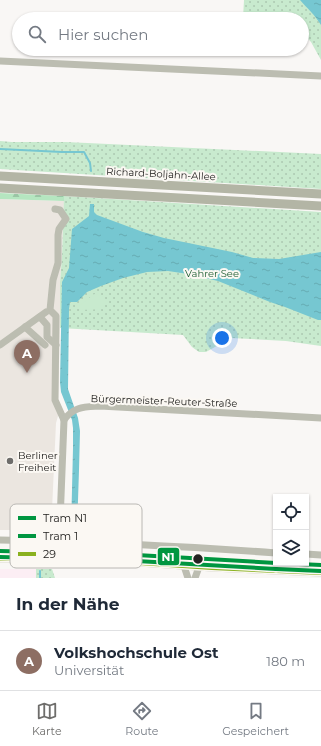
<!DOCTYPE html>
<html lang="de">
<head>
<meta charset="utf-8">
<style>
  :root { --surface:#fff; --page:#f2f2f3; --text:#1f2937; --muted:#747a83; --line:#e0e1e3; --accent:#6e6d6b }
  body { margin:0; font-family:Montserrat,sans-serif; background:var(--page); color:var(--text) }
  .controls { position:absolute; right:12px; bottom:12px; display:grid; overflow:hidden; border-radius:0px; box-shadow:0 1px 3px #0004 }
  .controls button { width:36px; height:36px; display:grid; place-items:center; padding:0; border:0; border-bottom:1px solid var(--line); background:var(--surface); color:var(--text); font:20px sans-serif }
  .you { position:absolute; left:222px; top:338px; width:14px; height:14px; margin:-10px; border:3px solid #fff; border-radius:50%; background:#1a73e8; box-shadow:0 0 0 6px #1a73e833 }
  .badge { display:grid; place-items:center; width:26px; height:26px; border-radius:50%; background:var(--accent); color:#fff; font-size:13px; font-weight:700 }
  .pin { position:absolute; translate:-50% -33px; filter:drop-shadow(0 1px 2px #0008) }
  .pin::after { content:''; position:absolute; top:21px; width:14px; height:12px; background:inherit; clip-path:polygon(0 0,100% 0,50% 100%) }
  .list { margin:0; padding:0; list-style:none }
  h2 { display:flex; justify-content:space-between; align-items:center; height:52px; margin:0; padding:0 16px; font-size:17px }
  h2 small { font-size:13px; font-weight:400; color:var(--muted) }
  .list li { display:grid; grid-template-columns:26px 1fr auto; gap:12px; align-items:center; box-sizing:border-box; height:60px; padding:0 16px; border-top:1px solid var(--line) }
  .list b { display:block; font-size:15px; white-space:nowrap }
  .list p { margin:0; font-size:13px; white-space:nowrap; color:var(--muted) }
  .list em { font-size:13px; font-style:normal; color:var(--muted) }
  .icon { flex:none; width:22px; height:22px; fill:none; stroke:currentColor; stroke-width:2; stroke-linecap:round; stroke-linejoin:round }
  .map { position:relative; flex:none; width:321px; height:578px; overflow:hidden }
  .search { position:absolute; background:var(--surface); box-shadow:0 1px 3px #0004; left:12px; right:12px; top:12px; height:44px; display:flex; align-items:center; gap:10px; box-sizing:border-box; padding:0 14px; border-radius:22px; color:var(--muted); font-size:15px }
  .sheet { height:112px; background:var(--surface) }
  nav { display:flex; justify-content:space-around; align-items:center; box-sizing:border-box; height:56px; border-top:1px solid var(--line); background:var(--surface); font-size:11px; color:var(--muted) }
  nav a { display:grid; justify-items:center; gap:2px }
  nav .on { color:var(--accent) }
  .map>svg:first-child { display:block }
</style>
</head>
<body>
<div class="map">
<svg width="321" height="578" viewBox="0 0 321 578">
  <defs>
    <pattern id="grass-dots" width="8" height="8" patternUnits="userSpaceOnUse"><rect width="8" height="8" fill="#c8eace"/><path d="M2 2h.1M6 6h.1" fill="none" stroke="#acc8b1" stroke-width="1.8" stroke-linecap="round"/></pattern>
    <pattern id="forest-firs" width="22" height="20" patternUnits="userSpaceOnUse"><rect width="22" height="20" fill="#b5e6c0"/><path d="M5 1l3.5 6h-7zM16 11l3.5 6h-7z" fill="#9bc5a5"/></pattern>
    <pattern id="water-ripples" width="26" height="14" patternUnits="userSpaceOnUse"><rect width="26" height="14" fill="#76c7d1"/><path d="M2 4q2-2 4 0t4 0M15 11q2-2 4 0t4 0" fill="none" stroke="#66abb3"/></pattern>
  </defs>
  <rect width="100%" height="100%" fill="#f9f7f5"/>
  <path fill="#ebe6e0" d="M 0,199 L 64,201 L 62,257 L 60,282 L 60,328 L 58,401 L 62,410 L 58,416 L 56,423 L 52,510 L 48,530 L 0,530 Z"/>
  <rect fill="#fceef4" x="0" y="569" width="36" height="9"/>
  <g fill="url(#grass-dots)">
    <path d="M 244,0 L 321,0 L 321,60 L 311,42 L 302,32 L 302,19 L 243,18 Z"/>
    <path d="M 0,141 L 12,142 L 66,142 L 321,154 L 321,189 L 0,169 Z"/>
    <path d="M 64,196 L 321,212 L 321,346 L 286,341 L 231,338 L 206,352 L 199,352 L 192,347 L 183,335 L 60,328 L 60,282 L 62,257 Z"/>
    <path d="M 36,569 L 52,569 L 55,578 L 36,578 Z"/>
  </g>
  <path fill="url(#forest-firs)" d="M 0,193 L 64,196 L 64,201 L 0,199 Z"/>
  <path fill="#c8eace" d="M 94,294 L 105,297 L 105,309 L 79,310 L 79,306 Z"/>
  <g fill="url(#water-ripples)">
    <path d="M 300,0 L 321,0 L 321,25 C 315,15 307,8 300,0 Z"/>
    <path d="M 90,204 L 94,204 L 94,212 L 97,215 L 143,232 L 164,238 L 232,252 L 253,258 L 279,259 L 321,252 L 321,320 L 318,320 L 285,307 L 270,302 L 218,281 L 188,274 L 168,271 L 147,272 L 123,278 L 101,286 L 87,292 L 77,302 L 70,302 L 69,309 L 68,389 L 78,418 L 80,431 L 79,470 L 77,531 L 71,531 L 73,448 L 73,428 L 72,420 L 61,392 L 60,382 L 62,282 L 69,268 L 72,229 L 89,216 Z"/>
  </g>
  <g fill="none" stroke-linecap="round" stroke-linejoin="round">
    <g stroke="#76c7d1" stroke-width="2">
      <path d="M 0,149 L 62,152 L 84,152 L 90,163 L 91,171"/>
      <path d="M 40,578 L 40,571"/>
    </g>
    <g stroke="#bcbdb1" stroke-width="7">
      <path d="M 0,61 L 321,76"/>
      <path d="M 55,209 L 60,210 L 66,219 L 59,229 L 58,235 L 58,263 L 53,280 L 50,310 L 56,316 L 55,400 L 64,420"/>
      <path d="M 40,317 L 47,325 L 47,337 L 56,345"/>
      <path d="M 25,327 L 45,345"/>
      <path d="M 0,345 L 46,312"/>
      <path d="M 0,540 C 92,542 184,546 276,553"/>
      <path d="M 53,541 L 55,531 L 60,522"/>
      <path d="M 65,541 L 64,532 L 60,522 L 64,420 C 74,406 85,407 100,406 L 321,418"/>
      <path d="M 306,554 L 321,555"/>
      <path d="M 0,559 L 81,559 L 212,568 L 321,573"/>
      <path d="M 184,566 L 188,578"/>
      <path d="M 195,578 L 199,567"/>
    </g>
    <g stroke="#b3b5a5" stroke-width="9">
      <path d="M 0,176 L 321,194"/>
      <path d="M 0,188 L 321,206"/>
    </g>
    <g stroke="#fbf8f3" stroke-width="7">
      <path id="bus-1" d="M 0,559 L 81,559 L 212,568 L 321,573"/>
    </g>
    <use href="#bus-1" stroke="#8ab11f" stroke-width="4"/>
    <g stroke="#fbf8f3" stroke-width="7">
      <g id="tram-1">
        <path d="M 0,551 L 119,554 L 276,563"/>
        <path d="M 276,563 L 321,565"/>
      </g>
    </g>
    <g stroke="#fbf8f3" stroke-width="7">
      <g id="tram-2">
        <path d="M 0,557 L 119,560 L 276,569"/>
        <path d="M 276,569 L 321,571"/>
      </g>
    </g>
    <use href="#tram-1" stroke="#009640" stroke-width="4"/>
    <use href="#tram-2" stroke="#009640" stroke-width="4"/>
  </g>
  <circle fill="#6e6d6b" stroke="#fbf8f3" stroke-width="1.5" cx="10" cy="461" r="4"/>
  <circle fill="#232220" stroke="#fbf8f3" stroke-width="1.5" cx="198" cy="559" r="5.5"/>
  <g text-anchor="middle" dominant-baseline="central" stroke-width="4" stroke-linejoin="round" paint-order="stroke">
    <g font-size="10" fill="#232220" stroke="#fbf8f3">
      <text transform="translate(161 174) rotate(3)">Richard-Boljahn-Allee</text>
      <text transform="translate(164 401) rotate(2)">Bürgermeister-Reuter-Straße</text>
    </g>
    <g font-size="10" fill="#1e5e33" stroke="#fbf8f3">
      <text x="212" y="273">Vahrer See</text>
    </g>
    <g font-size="10" fill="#232220" stroke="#fbf8f3" text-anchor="start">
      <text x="18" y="455">Berliner<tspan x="18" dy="12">Freiheit</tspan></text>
    </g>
  </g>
  <rect x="10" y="504" width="132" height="64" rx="6" fill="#fbf8f3" stroke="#bab8b4" stroke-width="1"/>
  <rect x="18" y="516" width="18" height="4" fill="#009640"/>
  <rect x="18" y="534" width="18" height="4" fill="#009640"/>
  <rect x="18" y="552" width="18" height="4" fill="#8ab11f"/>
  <g font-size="11" fill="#232220">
    <text x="43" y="522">Tram N1</text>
    <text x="43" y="540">Tram 1</text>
    <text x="43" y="558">29</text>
  </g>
  <rect stroke="#fbf8f3" stroke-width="1.5" x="157" y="547" width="23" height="19" rx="4" fill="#009640"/>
  <g font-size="11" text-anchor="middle" font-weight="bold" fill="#fff">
    <text x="168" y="561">N1</text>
  </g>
</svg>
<div class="controls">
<button><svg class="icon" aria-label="locate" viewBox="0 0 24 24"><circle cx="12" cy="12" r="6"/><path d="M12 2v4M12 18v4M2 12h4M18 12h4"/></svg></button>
<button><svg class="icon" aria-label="layers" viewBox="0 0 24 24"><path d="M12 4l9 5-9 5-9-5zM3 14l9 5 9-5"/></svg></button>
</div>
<div class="you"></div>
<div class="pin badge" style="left:27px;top:373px;background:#8d6e63">A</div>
<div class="search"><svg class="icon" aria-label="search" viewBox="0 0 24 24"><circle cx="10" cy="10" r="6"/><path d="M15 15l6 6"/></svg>Hier suchen</div>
</div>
<section class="sheet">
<h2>In der Nähe<small></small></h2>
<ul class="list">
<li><span class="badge" style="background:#8d6e63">A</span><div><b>Volkshochschule Ost</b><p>Universität</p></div><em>180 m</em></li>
</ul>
</section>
<nav>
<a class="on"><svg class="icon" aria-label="map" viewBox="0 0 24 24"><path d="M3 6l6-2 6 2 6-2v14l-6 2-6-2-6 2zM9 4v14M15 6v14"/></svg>Karte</a>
<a><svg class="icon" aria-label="directions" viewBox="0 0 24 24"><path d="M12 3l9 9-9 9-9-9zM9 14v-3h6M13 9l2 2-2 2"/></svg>Route</a>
<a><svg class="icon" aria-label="saved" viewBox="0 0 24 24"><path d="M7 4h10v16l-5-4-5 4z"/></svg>Gespeichert</a>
</nav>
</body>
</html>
